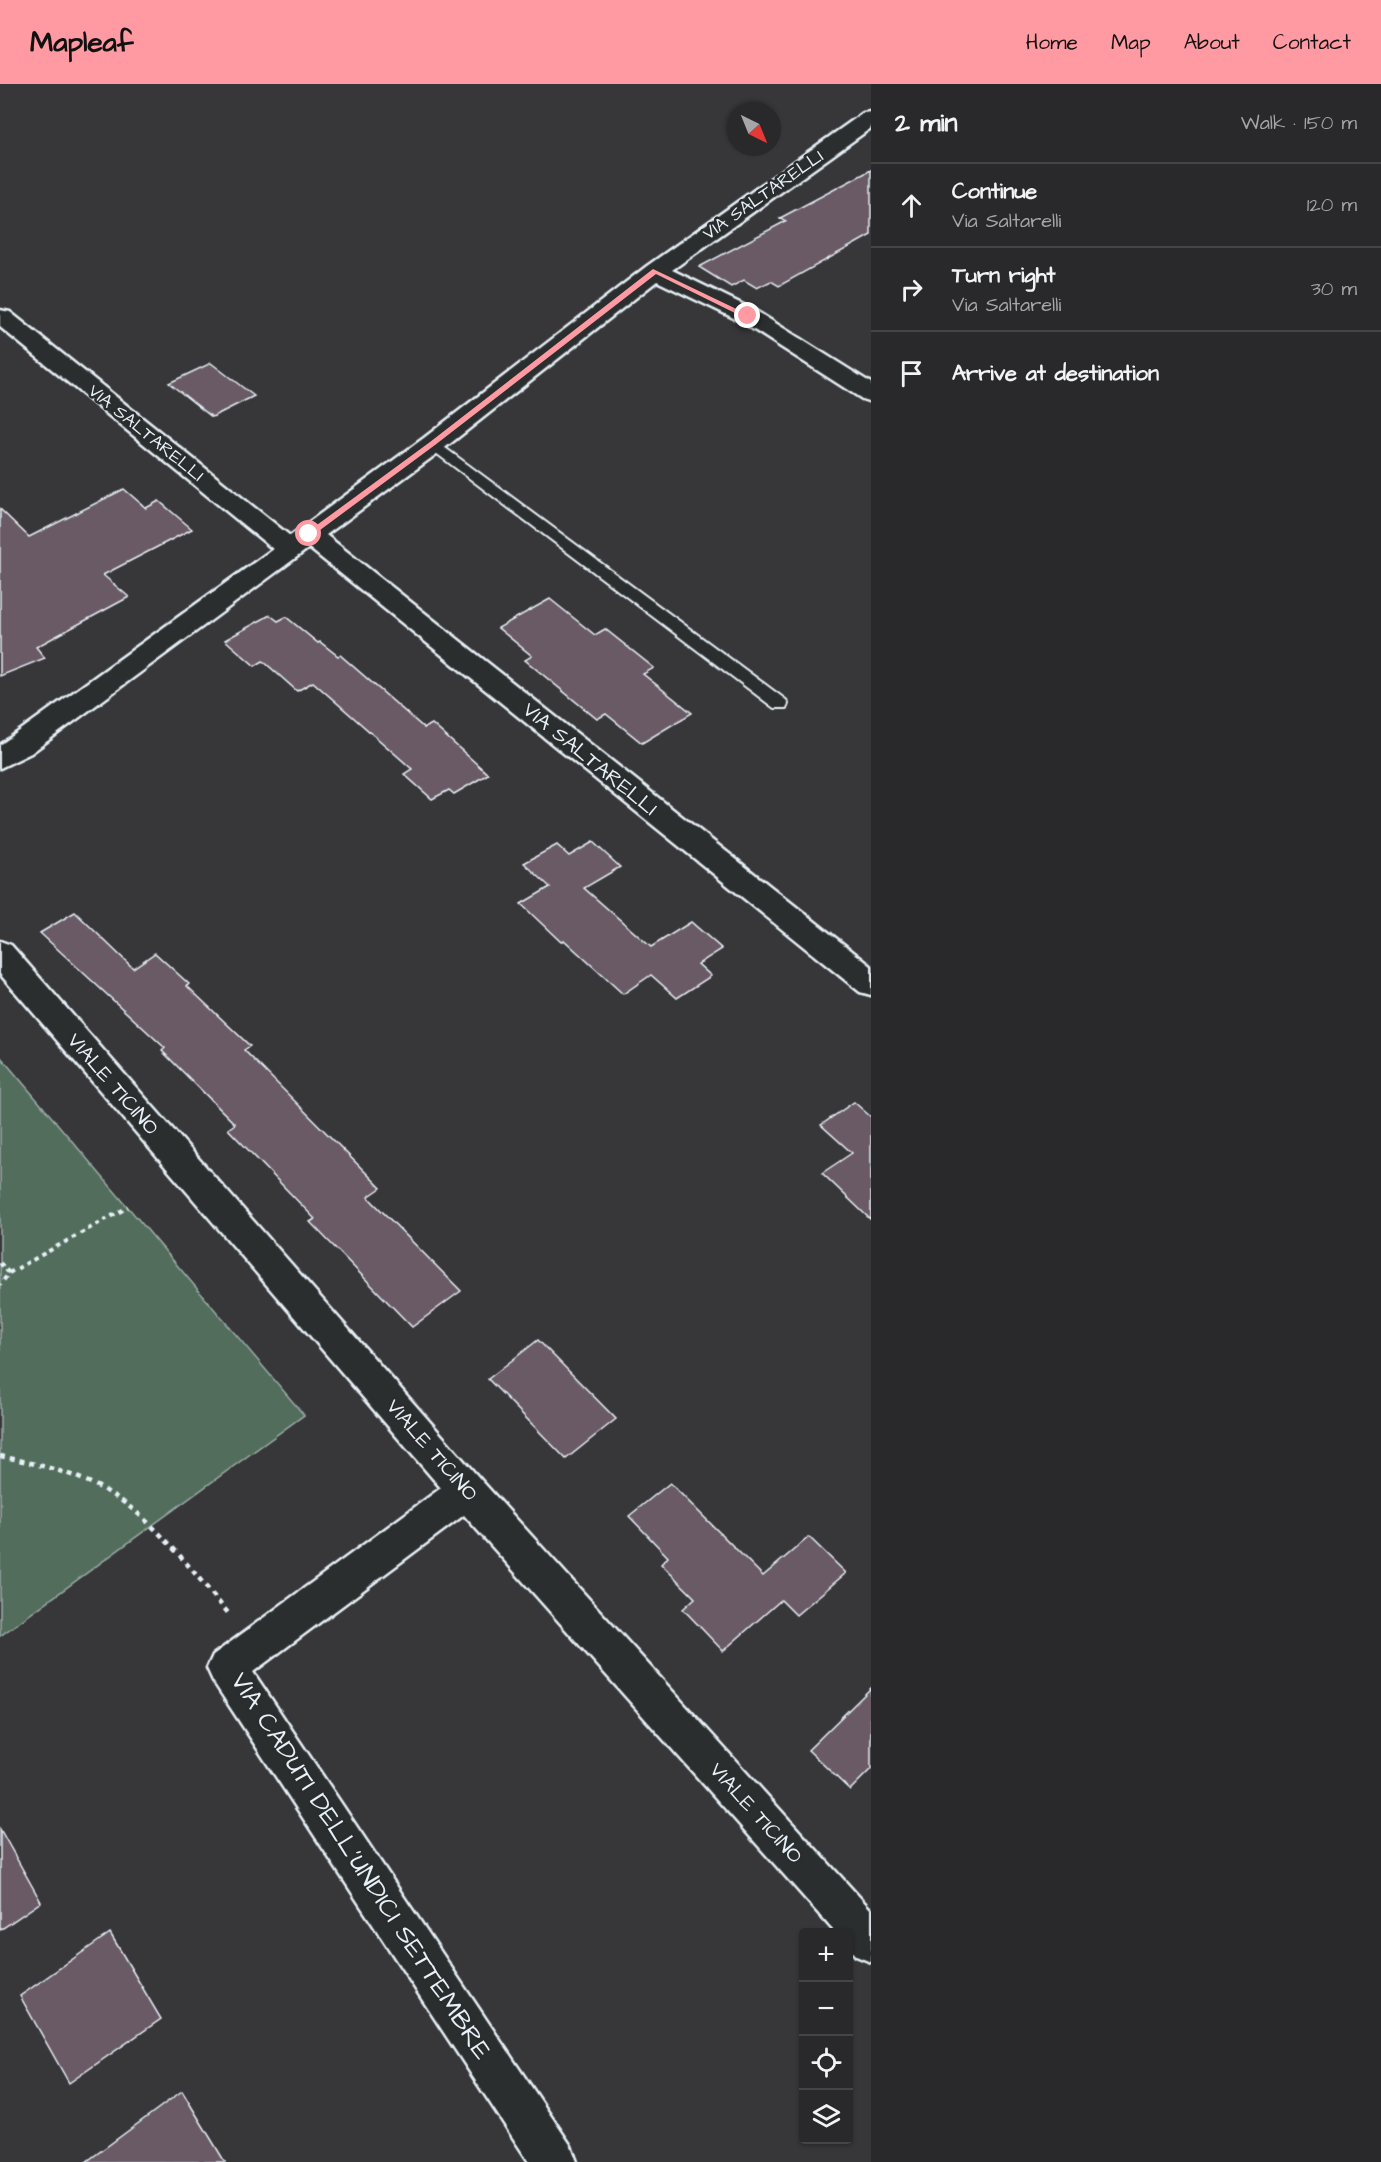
<!DOCTYPE html>
<html lang="en">
<head>
<meta charset="utf-8">
<style>
  :root { --surface:#29282b; --page:#353437; --text:#f1f3f6; --muted:#a5a6a9; --line:#454447; --accent:#ff9aa2 }
  body { margin:0; font-family:"Architects Daughter",sans-serif; background:var(--page); color:var(--text) }
  .controls { position:absolute; right:18px; bottom:18px; display:grid; overflow:hidden; border-radius:6px; box-shadow:0 2px 4px #0004 }
  .controls button { width:54px; height:54px; display:grid; place-items:center; padding:0; border:0; border-bottom:2px solid var(--line); background:var(--surface); color:var(--text); font:30px sans-serif }
  .compass { position:absolute; left:727px; top:18px; width:54px; height:54px; border-radius:50%; background:var(--surface); box-shadow:0 2px 4px #0004; rotate:137deg }
  .stop { position:absolute; width:18px; height:18px; margin:-14px; border:4px solid #ff9aa2; border-radius:50%; background:#fff }
  .stop.end { background:#ff9aa2; border-color:#fff; box-shadow:0 2px 6px #0008 }
  .list { margin:0; padding:0; list-style:none }
  h2 { display:flex; justify-content:space-between; align-items:center; height:78px; margin:0; padding:0 24px; font-size:26px }
  h2 small { font-size:20px; font-weight:400; color:var(--muted) }
  .list li { display:grid; grid-template-columns:39px 1fr auto; gap:18px; align-items:center; box-sizing:border-box; height:84px; padding:0 24px; border-top:2px solid var(--line) }
  .list b { display:block; font-size:22px; white-space:nowrap }
  .list p { margin:0; font-size:20px; white-space:nowrap; color:var(--muted) }
  .list em { font-size:20px; font-style:normal; color:var(--muted) }
  .icon { flex:none; width:33px; height:33px; fill:none; stroke:currentColor; stroke-width:2; stroke-linecap:round; stroke-linejoin:round }
  .map { position:relative; flex:none; width:871px; height:2078px; overflow:hidden }
  header { display:flex; align-items:center; gap:36px; box-sizing:border-box; height:84px; padding:0 30px; background:var(--accent); color:#111 }
  header strong { font-size:28px }
  nav { display:flex; gap:33px; margin-inline-start:auto; font-size:21px }
  main { display:flex }
  aside { flex:1; background:var(--surface) }
  .map>svg:first-child { display:block }
</style>
</head>
<body>
<header>
<strong>Mapleaf</strong>
<nav><a>Home</a><a>Map</a><a>About</a><a>Contact</a></nav>
</header>
<main>
<div class="map">
<svg width="871" height="2078" viewBox="0 0 871 2078">
  <rect width="100%" height="100%" fill="#373639"/>
  <filter id="ink" filterUnits="userSpaceOnUse"><feTurbulence type="fractalNoise" baseFrequency=".0167" numOctaves="2"/><feDisplacementMap in="SourceGraphic" scale="12" xChannelSelector="R" yChannelSelector="G"/><feConvolveMatrix kernelMatrix="1 2 1 2 8 2 1 2 1" color-interpolation-filters="sRGB"/></filter>
  <g filter="url(#ink)">
    <path fill="#526d5c" stroke="#9dafaa" stroke-width="1.5" d="M 0,972 L 304,1331 L 0,1552 Z"/>
    <g fill="#695a66" stroke="#e8f1f8" stroke-width="1.5">
      <path d="M 871,86 L 871,151 L 779,202 L 771,197 L 757,204 L 744,196 L 731,203 L 699,183 L 786,137 L 780,134 Z"/>
      <path d="M 211,279 L 254,312 L 212,333 L 169,299 Z"/>
      <path d="M 124,405 L 146,424 L 159,417 L 192,445 L 103,491 L 129,513 L 36,563 L 45,574 L 0,592 L 0,425 L 29,453 Z"/>
      <path d="M 550,515 L 595,551 L 605,545 L 654,584 L 643,590 L 692,629 L 642,659 L 606,630 L 597,635 L 525,576 L 532,572 L 498,544 Z"/>
      <path d="M 270,531 L 278,537 L 286,533 L 318,559 L 320,558 L 338,572 L 340,571 L 424,644 L 432,640 L 488,690 L 454,710 L 449,706 L 432,715 L 404,690 L 412,685 L 313,598 L 297,607 L 263,577 L 255,582 L 225,556 Z"/>
      <path d="M 593,758 L 620,783 L 584,804 L 651,863 L 691,838 L 722,865 L 698,880 L 711,892 L 677,914 L 651,891 L 623,910 L 564,856 L 561,858 L 521,820 L 550,803 L 524,779 L 557,761 L 569,772 Z"/>
      <path d="M 75,828 L 133,884 L 155,869 L 189,900 L 187,902 L 250,962 L 244,966 L 381,1104 L 368,1113 L 461,1207 L 412,1243 L 310,1138 L 315,1135 L 228,1045 L 235,1040 L 162,967 L 165,964 L 40,849 Z"/>
      <path d="M 854,1018 L 871,1033 L 871,1136 L 822,1089 L 852,1069 L 821,1041 Z"/>
      <path d="M 538,1256 L 616,1335 L 566,1375 L 488,1295 Z"/>
      <path d="M 670,1399 L 763,1492 L 809,1453 L 846,1489 L 796,1531 L 781,1516 L 723,1567 L 683,1525 L 695,1514 L 661,1480 L 668,1473 L 629,1432 Z"/>
      <path d="M 871,1604 L 871,1685 L 850,1706 L 808,1666 Z"/>
      <path d="M 0,1745 L 41,1818 L 0,1846 Z"/>
      <path d="M 110,1849 L 161,1935 L 69,1999 L 20,1912 Z"/>
      <path d="M 182,2007 L 225,2078 L 86,2078 Z"/>
    </g>
    <g fill="none" stroke-linecap="round" stroke-linejoin="round">
      <g stroke="#e8f1f8" stroke-width="4">
        <path id="service" d="M 433,355 L 786,616 L 788,620 L 786,624 L 774,624 L 428,363 L 426,360 L 428,357 Z"/>
      </g>
      <g stroke="#e8f1f8" stroke-width="5">
        <g id="minor">
          <path d="M 871,28 L 871,44 L 672,186 L 756,227 L 871,299 L 871,318 L 862,315 L 740,237 L 657,197 L 442,366 L 326,451 L 871,882 L 871,911 L 860,908 L 309,464 L 31,669 L 0,684 L 0,661 L 273,465 L 0,243 L 0,226 L 10,228 L 290,452 L 424,354 L 647,182 L 863,29 Z"/>
          <path d="M 0,857 L 11,861 L 480,1395 L 871,1826 L 871,1878 L 856,1872 L 848,1863 L 848,1848 L 835,1848 L 464,1431 L 253,1588 L 571,2062 L 577,2078 L 529,2078 L 213,1597 L 207,1584 L 213,1571 L 441,1404 L 0,890 Z"/>
        </g>
      </g>
      <g stroke="#e8f1f8" stroke-width="4" stroke-dasharray="4.5 4.5" stroke-linecap="butt">
        <path d="M 0,1179 L 9,1189 L 0,1201"/>
        <path d="M 9,1189 L 128,1123"/>
      </g>
      <path stroke="#e8f1f8" stroke-width="4.5" stroke-dasharray="5 5" stroke-linecap="butt" d="M 0,1372 C 33,1379 67,1387 97,1402 C 151,1429 190,1485 229,1530"/>
      <use href="#service" fill="#2a2d2e" fill-rule="evenodd"/>
      <use href="#minor" fill="#2a2d2e" fill-rule="evenodd"/>
    </g>
  </g>
  <path fill="#ff9aa2" d="M 653,185 L 751,232 L 745,234 L 656,190 L 435,361 L 312,452 L 306,452 L 306,449 L 430,358 Z"/>
  <g text-anchor="middle" dominant-baseline="central" stroke-width="5" stroke-linejoin="round" paint-order="stroke">
    <g font-size="18" fill="#e8f1f8" stroke="#2a2d2e">
      <text transform="translate(763 111) rotate(-35)">VIA SALTARELLI</text>
      <text transform="translate(146 349) rotate(39)">VIA SALTARELLI</text>
    </g>
    <g font-size="21" fill="#e8f1f8" stroke="#2a2d2e">
      <text transform="translate(590 675) rotate(39)">VIA SALTARELLI</text>
      <text transform="translate(113 1000) rotate(49)">VIALE TICINO</text>
      <text transform="translate(432 1366) rotate(49)">VIALE TICINO</text>
      <text transform="translate(756 1729) rotate(48)">VIALE TICINO</text>
    </g>
    <g font-size="26" fill="#e8f1f8" stroke="#2a2d2e">
      <text transform="translate(361 1782) rotate(57)">VIA CADUTI DELL'UNDICI SETTEMBRE</text>
    </g>
  </g>
</svg>
<div class="controls">
<button>+</button>
<button>−</button>
<button><svg class="icon" aria-label="locate" viewBox="0 0 24 24"><circle cx="12" cy="12" r="6"/><path d="M12 2v4M12 18v4M2 12h4M18 12h4"/></svg></button>
<button><svg class="icon" aria-label="layers" viewBox="0 0 24 24"><path d="M12 4l9 5-9 5-9-5zM3 14l9 5 9-5"/></svg></button>
</div>
<svg class="compass" viewBox="-18 -18 36 36"><path d="M0-13l5 13h-10z" fill="#e53935"/><path d="M0 13l5-13h-10z" fill="#a5a6a9"/></svg>
<div class="stop" style="left:309px;top:450px"></div>
<div class="stop end" style="left:748px;top:232px"></div>
</div>
<aside>
<h2>2 min<small>Walk · 150 m</small></h2>
<ul class="list">
<li><svg class="icon" aria-label="ahead" viewBox="0 0 24 24"><path d="M12 20V5M6 11l6-6 6 6"/></svg><div><b>Continue</b><p>Via Saltarelli</p></div><em>120 m</em></li>
<li><svg class="icon" aria-label="right" viewBox="0 0 24 24"><path d="M7 20v-9h11M14 6l5 5-5 5"/></svg><div><b>Turn right</b><p>Via Saltarelli</p></div><em>30 m</em></li>
<li><svg class="icon" aria-label="arrive" viewBox="0 0 24 24"><path d="M6 21V4h12l-3 4 3 4H6"/></svg><div><b>Arrive at destination</b></div></li>
</ul>
</aside>
</main>
</body>
</html>
